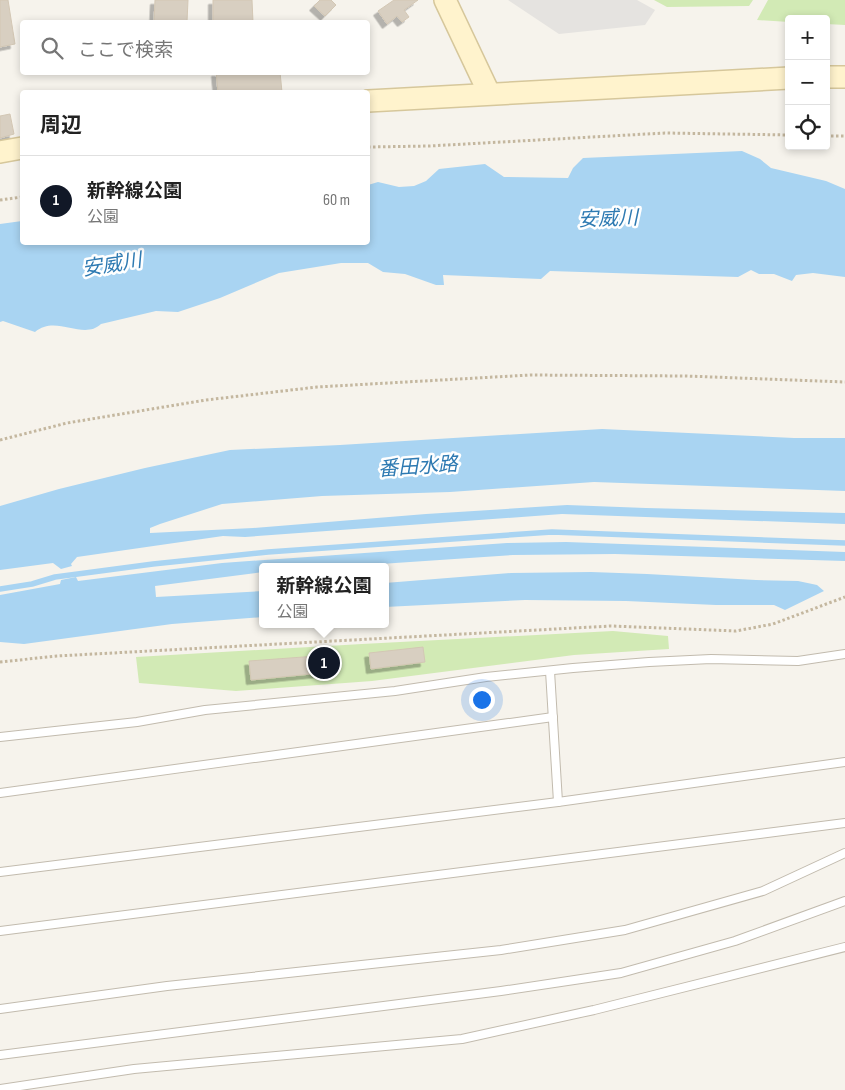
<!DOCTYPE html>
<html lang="ja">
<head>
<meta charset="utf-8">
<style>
  :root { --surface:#fff; --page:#f6f6f6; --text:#222; --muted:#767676; --line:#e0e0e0; --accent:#111827 }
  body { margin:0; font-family:"Sofia Sans Condensed","Noto Sans JP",sans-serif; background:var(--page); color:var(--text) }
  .controls { position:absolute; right:15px; top:15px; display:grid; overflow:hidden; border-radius:5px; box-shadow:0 2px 8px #0003 }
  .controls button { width:45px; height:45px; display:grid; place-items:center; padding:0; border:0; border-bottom:1px solid var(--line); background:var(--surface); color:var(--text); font:25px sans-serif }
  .you { position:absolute; left:481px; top:699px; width:18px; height:18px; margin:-12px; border:4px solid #fff; border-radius:50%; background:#1a73e8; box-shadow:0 0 0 8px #1a73e833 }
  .badge { display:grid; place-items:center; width:32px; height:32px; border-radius:50%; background:var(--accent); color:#fff; font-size:16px; font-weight:700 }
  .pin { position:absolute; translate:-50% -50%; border:2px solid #fff; box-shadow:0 1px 5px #0006 }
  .popup { position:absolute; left:259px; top:563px; width:130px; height:65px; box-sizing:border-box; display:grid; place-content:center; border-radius:5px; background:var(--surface); filter:drop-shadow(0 1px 4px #0005); font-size:16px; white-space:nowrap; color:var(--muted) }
  .popup b { font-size:19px; color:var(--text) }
  .popup::after { content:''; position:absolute; left:50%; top:100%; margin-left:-10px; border:10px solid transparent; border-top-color:var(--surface) }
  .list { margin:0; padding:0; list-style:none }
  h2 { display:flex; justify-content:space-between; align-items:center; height:65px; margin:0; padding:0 20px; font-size:21px }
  h2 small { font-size:16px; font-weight:400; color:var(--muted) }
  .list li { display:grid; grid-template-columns:32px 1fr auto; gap:15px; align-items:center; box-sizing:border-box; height:90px; padding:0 20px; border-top:1px solid var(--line) }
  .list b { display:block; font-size:19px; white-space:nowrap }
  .list p { margin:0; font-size:16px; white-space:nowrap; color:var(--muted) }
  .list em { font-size:16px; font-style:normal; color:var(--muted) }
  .icon { flex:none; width:28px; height:28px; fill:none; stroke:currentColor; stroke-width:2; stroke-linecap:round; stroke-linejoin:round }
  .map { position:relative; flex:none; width:845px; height:1090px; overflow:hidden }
  .search { position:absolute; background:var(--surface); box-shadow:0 2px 8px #0003; left:20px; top:20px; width:350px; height:55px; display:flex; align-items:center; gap:12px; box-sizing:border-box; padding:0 18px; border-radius:5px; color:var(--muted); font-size:19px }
  .panel { position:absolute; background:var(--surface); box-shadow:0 2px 8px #0003; left:20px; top:90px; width:350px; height:155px; border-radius:5px }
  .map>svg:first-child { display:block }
</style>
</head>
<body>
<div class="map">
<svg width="845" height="1090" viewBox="0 0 845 1090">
  <defs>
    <filter id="shadow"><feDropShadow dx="-4.5" dy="4.5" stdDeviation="0" flood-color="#0004"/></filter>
  </defs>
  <rect width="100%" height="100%" fill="#f6f3ec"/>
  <g fill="#d2eab5">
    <path d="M 654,0 L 753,0 L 749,6 L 667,7 Z"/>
    <path d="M 768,0 L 845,0 L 845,25 L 826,24 L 826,19 L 789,19 L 789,22 L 757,20 Z"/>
    <path d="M 613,631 L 668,636 L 669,649 L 574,655 L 372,681 L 236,691 L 139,683 L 136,657 L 362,644 Z"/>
  </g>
  <path fill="#e5e3e0" d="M 508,0 L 637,0 L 655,10 L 645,25 L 559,34 Z"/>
  <g fill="#a9d4f2">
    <path d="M 742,151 L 760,159 L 771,168 L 826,181 L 845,189 L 845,277 L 813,273 L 796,275 L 792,281 L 774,274 L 759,274 L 751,270 L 738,277 L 550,271 L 541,279 L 443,275 L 444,285 L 436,285 L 405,274 L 383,272 L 368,263 L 341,263 L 279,273 L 220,298 L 178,312 L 156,311 L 101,324 C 83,341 56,314 35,332 L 3,321 L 0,322 L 0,224 L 22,221 L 22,242 L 368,242 L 368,185 L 378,182 L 399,187 L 414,186 L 426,181 L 439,169 L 485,164 L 504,177 L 568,178 L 573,168 L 583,158 Z"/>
    <path d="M 602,429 L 794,438 L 845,438 L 845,491 L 594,482 L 450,492 L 322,496 L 222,504 L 160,524 L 150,528 L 150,533 L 253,528 L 426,514 L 567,505 L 646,508 L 845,513 L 845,524 L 562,514 L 245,537 L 223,536 L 77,557 L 71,564 L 72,566 L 61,569 L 53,563 L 0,570 L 0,506 L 59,489 L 145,468 L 230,450 L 340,445 Z"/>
    <path d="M 566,542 L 845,552 L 845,561 L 615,554 L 513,555 L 336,567 L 263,567 L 263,572 L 155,586 L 156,597 L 263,591 L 263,617 L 172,624 L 24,644 L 0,642 L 0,595 L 60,584 L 61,580 L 76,577 L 78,581 L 222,563 L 507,543 Z"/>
    <path d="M 591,572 L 647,574 L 756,580 L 798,581 L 817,585 L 824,591 L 785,610 L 774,605 L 716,605 L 626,601 L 525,600 L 385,607 L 385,583 L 511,573 Z"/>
  </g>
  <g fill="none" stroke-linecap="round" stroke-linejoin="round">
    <path stroke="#a9d4f2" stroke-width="5.5" d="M 0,589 L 32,584 L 55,577 L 153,564 L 268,552 L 552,532 L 845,543"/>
  </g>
  <g fill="#d8cfc1" stroke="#d3c7b4" filter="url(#shadow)">
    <path d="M 0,0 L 8,0 L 15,44 L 0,47 Z"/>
    <path d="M 155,0 L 188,0 L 187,22 L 154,22 Z"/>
    <path d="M 213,0 L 252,0 L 253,22 L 213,22 Z"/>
    <path d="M 320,0 L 331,0 L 336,5 L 325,16 L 314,6 Z"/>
    <path d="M 394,0 L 418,0 L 404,10 L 409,17 L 402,22 L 397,16 L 387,24 L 378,11 Z"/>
    <path d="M 216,72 L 280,72 L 282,92 L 218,92 Z"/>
    <path d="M 10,114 L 14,134 L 0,138 L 0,116 Z"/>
    <path d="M 423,647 L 425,662 L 371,669 L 369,653 Z"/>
    <path d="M 330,655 L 331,672 L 251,680 L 249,661 Z"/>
  </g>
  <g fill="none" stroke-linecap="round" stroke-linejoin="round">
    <g stroke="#c2bbae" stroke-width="10">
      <g id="lane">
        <path d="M 550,671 L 558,802"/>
        <path d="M 0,737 L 137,722 L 205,710 L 395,691 L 486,677 L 573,668 L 649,662 L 711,659 L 798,661 L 845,654"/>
        <path d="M 0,793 L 553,717"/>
        <path d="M 0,872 L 558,802 L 845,762"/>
        <path d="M 0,931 L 845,823"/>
        <path d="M 0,1009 L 167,986 L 501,950 L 625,930 L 763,891 L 845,853"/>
        <path d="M 0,1055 L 501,991 L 621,973 L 735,941 L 845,901"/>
        <path d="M 0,1089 L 134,1069 L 462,1039 L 594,1010 L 845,947"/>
      </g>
    </g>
    <g stroke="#d6c79b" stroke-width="24">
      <g id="secondary">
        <path d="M 445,0 L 489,93"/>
        <path d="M 826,77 L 845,77"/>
        <path d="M 368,101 L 789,78"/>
        <path d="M 0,152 L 22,148"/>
      </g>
    </g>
    <g stroke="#c4b79f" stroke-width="3" stroke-dasharray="2.5 2.5" stroke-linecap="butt">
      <path d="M 826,136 L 845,136"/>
      <path d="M 368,147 L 429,146 L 665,133 L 789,135"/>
      <path d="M 0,200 L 22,197"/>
      <path d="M 0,440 L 67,423 L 206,400 L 317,387 L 530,375 L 686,376 L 845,382"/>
      <path d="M 0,662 L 57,656 L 611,626 L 736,631 L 773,624 L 845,597"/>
    </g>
    <use href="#lane" stroke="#fff" stroke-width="8"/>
    <use href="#secondary" stroke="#fff3cd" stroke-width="21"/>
  </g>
  <g text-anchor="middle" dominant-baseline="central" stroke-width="5" stroke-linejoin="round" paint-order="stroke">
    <g font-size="20" font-style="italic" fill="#2e7ab2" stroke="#fff">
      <text transform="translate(608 219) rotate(-2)">安威川</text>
      <text transform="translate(112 265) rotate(-9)">安威川</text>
      <text transform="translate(418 467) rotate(-4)">番田水路</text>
    </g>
  </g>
</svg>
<div class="controls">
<button>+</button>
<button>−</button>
<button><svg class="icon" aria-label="locate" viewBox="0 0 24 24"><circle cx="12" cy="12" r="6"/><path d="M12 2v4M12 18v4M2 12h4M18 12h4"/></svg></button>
</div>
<div class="you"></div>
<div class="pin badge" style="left:324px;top:663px">1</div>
<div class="popup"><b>新幹線公園</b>公園</div>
<div class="search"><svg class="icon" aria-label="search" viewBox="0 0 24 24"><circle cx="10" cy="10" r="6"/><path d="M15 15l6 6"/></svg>ここで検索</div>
<section class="panel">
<h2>周辺<small></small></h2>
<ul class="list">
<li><span class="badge">1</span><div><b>新幹線公園</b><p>公園</p></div><em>60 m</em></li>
</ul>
</section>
</div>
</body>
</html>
